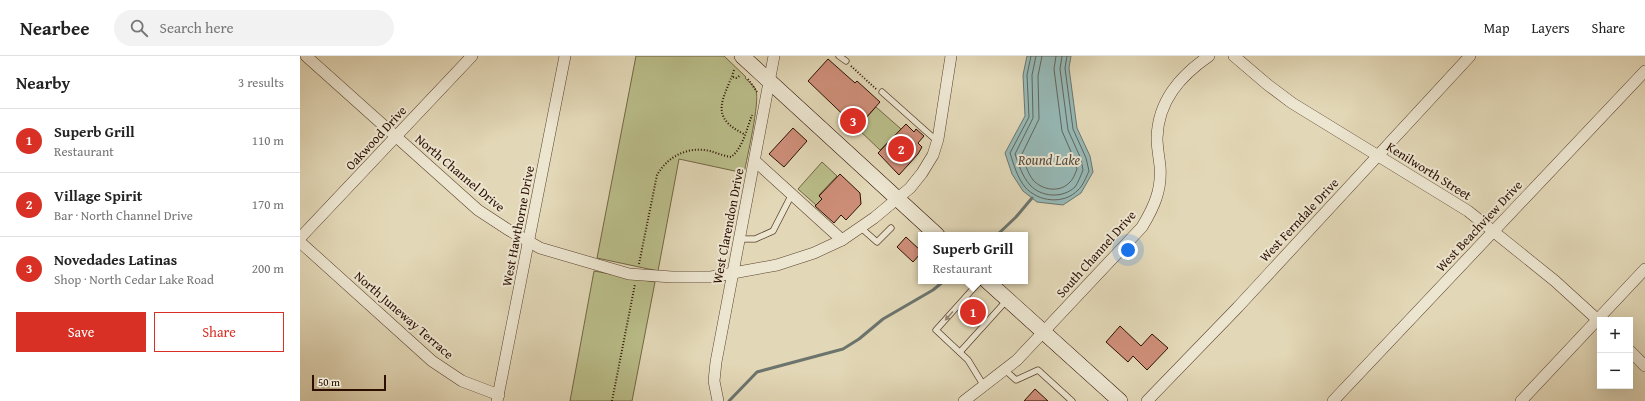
<!DOCTYPE html>
<html lang="en">
<head>
<meta charset="utf-8">
<style>
  :root { --surface:#fff; --page:#f2f2f2; --text:#222; --muted:#767676; --line:#e0e0e0; --accent:#d93025 }
  body { margin:0; font-family:"Gentium Book Plus",serif; background:var(--page); color:var(--text) }
  .controls { position:absolute; right:12px; bottom:12px; display:grid; overflow:hidden; border-radius:0px; box-shadow:0 4px 16px #0002 }
  .controls button { width:36px; height:36px; display:grid; place-items:center; padding:0; border:0; border-bottom:1px solid var(--line); background:var(--surface); color:var(--text); font:20px sans-serif }
  .scale { position:absolute; left:12px; bottom:10px; width:74px; box-sizing:border-box; padding-left:4px; border:2px solid #2c0f00; border-top:0; font-size:11px; line-height:14px; white-space:nowrap; color:#2c0f00; -webkit-text-stroke:3px #ece5d0; paint-order:stroke }
  .you { position:absolute; left:828px; top:194px; width:14px; height:14px; margin:-10px; border:3px solid #fff; border-radius:50%; background:#1a73e8; box-shadow:0 0 0 6px #1a73e833 }
  .badge { display:grid; place-items:center; width:26px; height:26px; border-radius:50%; background:var(--accent); color:#fff; font-size:13px; font-weight:700 }
  .pin { position:absolute; translate:-50% -50%; border:2px solid #fff; box-shadow:0 1px 4px #0006 }
  .popup { position:absolute; left:618px; top:176px; width:110px; height:52px; box-sizing:border-box; display:grid; place-content:center; border-radius:0px; background:var(--surface); filter:drop-shadow(0 1px 3px #0005); font-size:13px; white-space:nowrap; color:var(--muted) }
  .popup b { font-size:15px; color:var(--text) }
  .popup::after { content:''; position:absolute; left:50%; top:100%; margin-left:-8px; border:8px solid transparent; border-top-color:var(--surface) }
  .list { margin:0; padding:0; list-style:none }
  h2 { display:flex; justify-content:space-between; align-items:center; height:52px; margin:0; padding:0 16px; font-size:17px }
  h2 small { font-size:13px; font-weight:400; color:var(--muted) }
  .list li { display:grid; grid-template-columns:26px 1fr auto; gap:12px; align-items:center; box-sizing:border-box; height:64px; padding:0 16px; border-top:1px solid var(--line) }
  .list b { display:block; font-size:15px; white-space:nowrap }
  .list p { margin:0; font-size:13px; white-space:nowrap; color:var(--muted) }
  .list em { font-size:13px; font-style:normal; color:var(--muted) }
  .actions { display:flex; gap:8px; padding:12px 16px }
  .actions a { flex:1; padding:9px 0; border:1px solid var(--accent); border-radius:0px; text-align:center; font-size:14px; color:var(--accent) }
  .actions .main { background:var(--accent); color:#fff }
  .icon { flex:none; width:22px; height:22px; fill:none; stroke:currentColor; stroke-width:2; stroke-linecap:round; stroke-linejoin:round }
  .map { position:relative; flex:none; width:1345px; height:345px; overflow:hidden }
  header { display:flex; align-items:center; gap:24px; box-sizing:border-box; height:56px; padding:0 20px; background:var(--surface); border-bottom:1px solid var(--line) }
  header strong { font-size:19px }
  nav { display:flex; gap:22px; margin-inline-start:auto; font-size:14px }
  .search { width:280px; height:36px; background:var(--page); display:flex; align-items:center; gap:10px; box-sizing:border-box; padding:0 14px; border-radius:22px; color:var(--muted); font-size:15px }
  main { display:flex }
  aside { flex:1; background:var(--surface) }
  .map>svg:first-child { display:block }
</style>
</head>
<body>
<header>
<strong>Nearbee</strong>
<div class="search"><svg class="icon" aria-label="search" viewBox="0 0 24 24"><circle cx="10" cy="10" r="6"/><path d="M15 15l6 6"/></svg>Search here</div>
<nav><a>Map</a><a>Layers</a><a>Share</a></nav>
</header>
<main>
<aside>
<h2>Nearby<small>3 results</small></h2>
<ul class="list">
<li><span class="badge">1</span><div><b>Superb Grill</b><p>Restaurant</p></div><em>110 m</em></li>
<li><span class="badge">2</span><div><b>Village Spirit</b><p>Bar · North Channel Drive</p></div><em>170 m</em></li>
<li><span class="badge">3</span><div><b>Novedades Latinas</b><p>Shop · North Cedar Lake Road</p></div><em>200 m</em></li>
</ul>
<div class="actions"><a class="main">Save</a><a>Share</a></div>
</aside>
<div class="map">
<svg width="1345" height="345" viewBox="0 0 1345 345">
  <rect width="100%" height="100%" fill="#e2d7b6"/>
  <filter id="stains"><feTurbulence type="fractalNoise" baseFrequency=".005" numOctaves="4"/><feColorMatrix values="0 0 0 0 .2 0 0 0 0 .09 0 0 0 0 .02 0 0 0 .5 -.17"/></filter>
  <radialGradient id="worn" r=".72"><stop offset=".6" stop-color="#630" stop-opacity="0"/><stop offset="1" stop-color="#630" stop-opacity=".3"/></radialGradient>
  <g fill="#b9bd89" stroke="#726644">
    <path d="M 336,0 L 424,0 L 446,21 L 445,22 C 449,26 454,29 456,34 C 460,46 447,102 444,117 L 379,103 L 358,215 L 297,202 Z"/>
    <path d="M 576,51 L 601,73 L 580,94 L 557,72 Z"/>
    <path d="M 522,106 L 537,120 L 519,139 L 522,143 L 516,149 L 498,133 Z"/>
    <path d="M 294,215 L 355,226 L 332,345 L 270,345 Z"/>
  </g>
  <path fill="#96b8b5" stroke="#6c746d" d="M 727,0 L 771,0 L 769,12 L 777,72 L 790,100 L 793,116 L 781,137 L 763,149 L 737,146 L 723,135 L 712,118 L 705,97 L 725,60 L 723,19 Z"/>
  <g fill="none" stroke-linecap="round" stroke-linejoin="round">
    <g stroke="#61645a" stroke-width="1">
      <path d="M 731,0 L 727,19 L 729,61 L 710,97 C 714,109 717,121 725,131 C 738,146 764,149 778,134 C 783,130 786,121 789,115 L 786,102 L 773,73 L 765,12 L 767,0"/>
      <path d="M 736,0 L 732,19 L 733,62 L 715,98 C 719,109 722,120 730,129 C 741,141 762,143 775,131 C 778,127 781,119 783,114 L 781,103 L 768,74 L 760,13 L 762,0"/>
      <path d="M 742,0 L 738,20 L 739,63 L 722,98 C 725,107 727,116 733,124 C 742,134 759,137 769,127 C 773,124 775,118 777,113 L 775,105 L 762,75 L 754,13 L 756,0"/>
    </g>
    <g stroke="#6c746d" stroke-width="3">
      <path d="M 697,179 L 716,161 L 732,142"/>
      <path d="M 429,345 L 457,316 L 543,293 L 559,283 L 583,263 L 633,234 L 644,225"/>
    </g>
  </g>
  <g fill="#ce8e79" stroke="#2c0f00">
    <path d="M 528,3 L 555,27 L 557,25 L 580,46 L 557,72 L 508,25 Z"/>
    <path d="M 606,68 L 614,76 L 616,73 L 624,80 L 618,87 L 622,91 L 618,98 L 599,119 L 578,97 Z"/>
    <path d="M 493,72 L 507,85 L 484,111 L 469,98 Z"/>
    <path d="M 540,118 L 560,137 L 561,148 L 546,164 L 541,159 L 534,167 L 515,150 L 522,143 L 519,140 Z"/>
    <path d="M 606,181 L 621,195 L 621,197 L 613,206 L 597,191 Z"/>
    <path d="M 675,246 L 684,253 L 672,266 L 663,259 Z"/>
    <path d="M 820,270 L 841,290 L 852,278 L 868,292 L 847,314 L 833,300 L 828,306 L 806,286 Z"/>
    <path d="M 735,333 L 748,345 L 724,345 Z"/>
  </g>
  <g fill="none" stroke-linecap="round" stroke-linejoin="round">
    <g stroke="#5a412e" stroke-width="7">
      <g id="lane">
        <path d="M 539,0 L 546,5"/>
        <path d="M 582,36 L 637,85"/>
        <path d="M 560,171 L 577,186 L 591,172"/>
        <path d="M 440,183 L 455,183 L 473,175 L 492,138"/>
        <path d="M 680,225 L 636,274 L 668,304 L 684,330"/>
        <path d="M 660,296 L 707,244"/>
        <path d="M 705,314 L 716,324 L 738,314 L 772,345"/>
      </g>
    </g>
    <g stroke="#5a412e" stroke-width="12">
      <g id="street">
        <path d="M 6,0 L 178,154 L 207,173 L 240,192 L 329,218 L 372,221 L 411,221 L 477,209 L 514,197 L 542,184 L 574,162 L 610,132 L 622,117 L 633,99 L 638,83 L 651,0"/>
        <path d="M 934,0 L 968,29 L 992,47 L 1168,155 L 1255,225 L 1300,266"/>
        <path d="M 455,105 L 542,184"/>
        <path d="M 0,182 L 172,0"/>
        <path d="M 0,186 L 132,305 L 162,325 L 199,339"/>
        <path d="M 1330,295 L 1345,310"/>
        <path d="M 197,345 L 265,0"/>
        <path d="M 418,345 L 414,325 L 416,306 L 474,0"/>
        <path d="M 664,345 L 717,304 L 842,171 C 854,151 862,134 860,110 C 859,101 857,91 857,82 C 858,45 880,20 909,0"/>
        <path d="M 847,345 L 938,251 L 1170,0"/>
        <path d="M 1033,345 L 1345,15"/>
        <path d="M 1221,345 L 1345,213"/>
      </g>
    </g>
    <g stroke="#2c0f00" stroke-width="16">
      <g id="secondary">
        <path d="M 442,0 L 637,179"/>
        <path d="M 687,225 L 820,345"/>
      </g>
    </g>
    <g stroke="#2c0f00" stroke-width="2" stroke-dasharray="1 2" stroke-linecap="butt">
      <path d="M 551,10 L 576,33"/>
      <path d="M 434,14 C 425,42 407,60 444,78"/>
      <path d="M 433,21 L 436,22 L 441,19"/>
      <path d="M 448,23 L 457,36"/>
      <path d="M 339,208 L 357,119 C 368,100 388,90 410,95 C 417,97 424,100 431,101 C 443,92 447,72 452,59"/>
      <path d="M 312,345 L 335,228"/>
    </g>
    <use href="#lane" stroke="#ece5d0" stroke-width="5.5"/>
    <use href="#street" stroke="#ece5d0" stroke-width="11"/>
    <use href="#secondary" stroke="#ece5d0" stroke-width="15"/>
  </g>
  <defs><path id="oneway-solid" d="M-6-.8H1V-3.2L6.5 0L1 3.2V.8H-6Z"/></defs>
  <use fill="#968572" href="#oneway-solid" transform="translate(649 260) rotate(132)"/>
  <g text-anchor="middle" dominant-baseline="central" stroke-width="4" stroke-linejoin="round" paint-order="stroke">
    <g font-size="13" fill="#2c0f00" stroke="#ece5d0">
      <text transform="translate(76 82) rotate(-47)">Oakwood Drive</text>
      <text transform="translate(1129 115) rotate(32)">Kenilworth Street</text>
      <text transform="translate(160 117) rotate(40)">North Channel Drive</text>
      <text transform="translate(999 164) rotate(-47)">West Ferndale Drive</text>
      <text transform="translate(218 170) rotate(-79)">West Hawthorne Drive</text>
      <text transform="translate(428 170) rotate(-79)">West Clarendon Drive</text>
      <text transform="translate(1179 170) rotate(-47)">West Beachview Drive</text>
      <text transform="translate(796 198) rotate(-48)">South Channel Drive</text>
      <text transform="translate(104 259) rotate(41)">North Juneway Terrace</text>
    </g>
    <g font-size="14" font-style="italic" fill="#514a3f" stroke="#ece5d0">
      <text x="749" y="104">Round Lake</text>
    </g>
  </g>
  <rect width="100%" height="100%" filter="url(#stains)"/>
  <rect width="100%" height="100%" fill="url(#worn)"/>
</svg>
<div class="controls">
<button>+</button>
<button>−</button>
</div>
<div class="scale">50 m</div>
<div class="you"></div>
<div class="pin badge" style="left:673px;top:256px">1</div>
<div class="popup"><b>Superb Grill</b>Restaurant</div>
<div class="pin badge" style="left:601px;top:93px">2</div>
<div class="pin badge" style="left:553px;top:65px">3</div>
</div>
</main>
</body>
</html>
